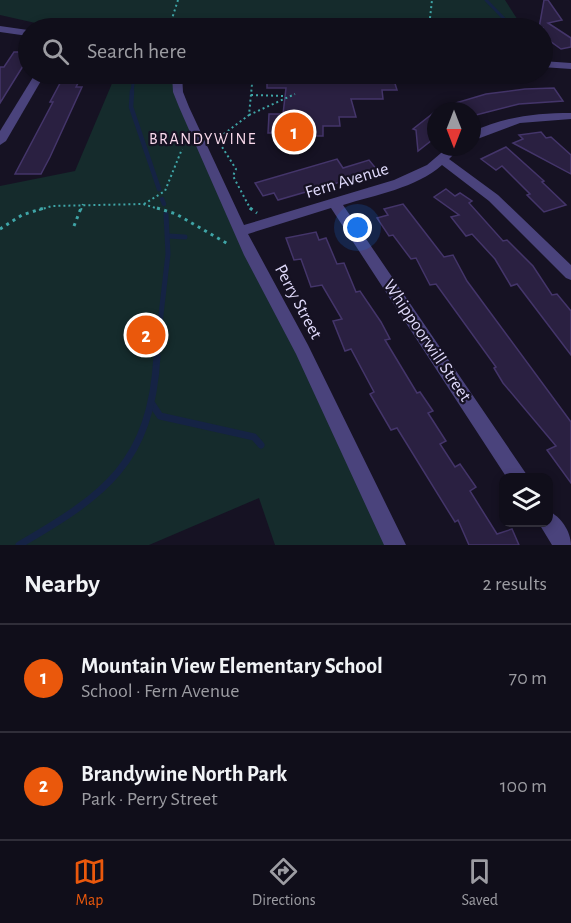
<!DOCTYPE html>
<html lang="en">
<head>
<meta charset="utf-8">
<style>
  :root { --surface:#100e1a; --page:#1e1c27; --text:#f1f3f6; --muted:#9c9ca2; --line:#302e39; --accent:#ea580c }
  body { margin:0; font-family:"Alegreya Sans",sans-serif; background:var(--page); color:var(--text) }
  .controls { position:absolute; right:18px; bottom:18px; display:grid; overflow:hidden; border-radius:12px; box-shadow:0 3px 9px #0003 }
  .controls button { width:54px; height:54px; display:grid; place-items:center; padding:0; border:0; border-bottom:2px solid var(--line); background:var(--surface); color:var(--text); font:30px sans-serif }
  .compass { position:absolute; left:427px; top:102px; width:54px; height:54px; border-radius:50%; background:var(--surface); box-shadow:0 3px 9px #0003; rotate:180deg }
  .you { position:absolute; left:358px; top:228px; width:21px; height:21px; margin:-15px; border:4px solid #fff; border-radius:50%; background:#1a73e8; box-shadow:0 0 0 9px #1a73e833 }
  .badge { display:grid; place-items:center; width:39px; height:39px; border-radius:50%; background:var(--accent); color:#fff; font-size:20px; font-weight:700 }
  .pin { position:absolute; translate:-50% -50%; border:3px solid #fff; box-shadow:0 2px 6px #0006 }
  .list { margin:0; padding:0; list-style:none }
  h2 { display:flex; justify-content:space-between; align-items:center; height:78px; margin:0; padding:0 24px; font-size:26px }
  h2 small { font-size:20px; font-weight:400; color:var(--muted) }
  .list li { display:grid; grid-template-columns:39px 1fr auto; gap:18px; align-items:center; box-sizing:border-box; height:108px; padding:0 24px; border-top:2px solid var(--line) }
  .list b { display:block; font-size:22px; white-space:nowrap }
  .list p { margin:0; font-size:20px; white-space:nowrap; color:var(--muted) }
  .list em { font-size:20px; font-style:normal; color:var(--muted) }
  .icon { flex:none; width:33px; height:33px; fill:none; stroke:currentColor; stroke-width:2; stroke-linecap:round; stroke-linejoin:round }
  .map { position:relative; flex:none; width:571px; height:545px; overflow:hidden }
  .search { position:absolute; background:var(--surface); box-shadow:0 3px 9px #0003; left:18px; right:18px; top:18px; height:66px; display:flex; align-items:center; gap:15px; box-sizing:border-box; padding:0 21px; border-radius:33px; color:var(--muted); font-size:22px }
  .sheet { height:294px; background:var(--surface) }
  nav { display:flex; justify-content:space-around; align-items:center; box-sizing:border-box; height:84px; border-top:2px solid var(--line); background:var(--surface); font-size:16px; color:var(--muted) }
  nav a { display:grid; justify-items:center; gap:3px }
  nav .on { color:var(--accent) }
  .map>svg:first-child { display:block }
</style>
</head>
<body>
<div class="map">
<svg width="571" height="545" viewBox="0 0 571 545">
  <rect width="100%" height="100%" fill="#161223"/>
  <g fill="#152b2c">
    <path d="M 0,0 L 505,0 L 521,25 C 493,25 465,25 436,26 C 427,26 423,23 413,27 L 230,28 L 204,25 L 40,24 L 0,15 Z"/>
    <path d="M 116,74 L 177,74 L 178,92 L 395,545 L 275,545 L 259,498 L 149,545 L 0,545 L 0,186 L 75,171 Z"/>
  </g>
  <g fill="none" stroke-linecap="round" stroke-linejoin="round">
    <g stroke="#152344" stroke-width="3">
      <path d="M 486,0 L 513,28"/>
      <path d="M 542,48 L 547,51"/>
      <path d="M 132,93 L 134,74"/>
    </g>
    <g stroke="#152344" stroke-width="4.5">
      <path d="M 132,91 L 131,107 L 159,189"/>
      <path d="M 162,199 L 164,204"/>
    </g>
    <g stroke="#152344" stroke-width="5">
      <path d="M 168,236 L 185,237"/>
      <path d="M 156,358 L 168,254 L 166,214"/>
    </g>
    <g stroke="#152344" stroke-width="7">
      <path d="M 152,404 L 160,416 L 254,437 L 261,445"/>
      <path d="M 19,545 C 105,495 151,463 157,356"/>
    </g>
  </g>
  <g fill="#2a2041" stroke="#44356a" stroke-width="1.5">
    <path d="M 544,0 L 548,0 L 562,20 L 548,23 L 571,38 L 571,47 L 561,49 L 543,36 L 543,28 L 539,28 Z"/>
    <path d="M 14,52 L 28,52 L 28,58 L 0,103 L 0,67 L 4,67 Z"/>
    <path d="M 65,74 L 83,74 L 76,87 L 82,87 L 50,157 L 41,174 L 15,174 L 53,102 L 50,102 Z"/>
    <path d="M 267,74 L 392,74 L 397,90 L 382,90 L 383,99 L 351,99 L 356,117 L 339,117 L 340,126 L 323,126 L 323,136 L 289,136 L 289,133 L 268,133 L 269,114 L 283,114 L 286,88 L 267,88 Z"/>
    <path d="M 554,88 L 563,101 L 519,104 L 472,116 L 472,111 L 442,111 L 442,107 L 486,94 L 525,89 Z"/>
    <path d="M 436,111 L 436,137 L 418,151 L 416,130 L 413,129 Z"/>
    <path d="M 541,132 L 546,138 L 551,137 L 571,155 L 571,174 L 513,143 L 523,139 L 519,135 Z"/>
    <path d="M 506,147 L 544,181 L 542,182 L 566,205 L 544,212 L 527,195 L 530,194 L 502,166 L 496,170 L 481,159 Z"/>
    <path d="M 337,159 L 343,168 L 369,160 L 378,171 L 278,200 L 274,193 L 263,196 L 255,183 Z"/>
    <path d="M 446,189 L 455,196 L 460,193 L 472,201 L 469,203 L 503,241 L 507,240 L 533,266 L 552,295 L 557,294 L 571,311 L 571,355 L 517,284 L 511,286 L 495,259 L 472,234 L 466,236 L 451,217 L 459,215 L 434,197 Z"/>
    <path d="M 403,204 L 444,257 L 453,255 L 467,281 L 571,422 L 571,483 L 547,450 L 556,446 L 503,383 L 494,368 L 496,367 L 436,284 L 430,285 L 416,258 L 411,259 L 393,235 L 389,236 L 377,218 L 388,215 L 384,209 Z"/>
    <path d="M 316,232 L 319,240 L 326,238 L 337,264 L 344,263 L 356,292 L 360,291 L 381,322 L 390,339 L 385,340 L 417,393 L 420,392 L 433,411 L 428,413 L 446,441 L 440,444 L 455,467 L 460,464 L 476,487 L 470,491 L 497,534 L 512,529 L 519,545 L 469,545 L 458,520 L 455,522 L 397,428 L 391,430 L 370,394 L 374,392 L 351,349 L 345,351 L 333,321 L 342,319 L 322,285 L 311,287 L 301,259 L 294,260 L 286,238 Z"/>
  </g>
  <g fill="none" stroke-linecap="round" stroke-linejoin="round">
    <g stroke="#3fa5a7" stroke-width="2" stroke-dasharray="2 3" stroke-linecap="butt">
      <path d="M 178,0 L 169,28 L 231,28"/>
      <path d="M 333,28 L 415,28 L 430,18 L 432,0"/>
      <path d="M 251,95 L 285,96"/>
      <path d="M 249,115 L 295,94"/>
      <path d="M 144,204 L 165,191 L 182,149"/>
      <path d="M 39,210 L 52,206 L 143,204 L 162,210"/>
      <path d="M 81,210 L 83,204"/>
      <path d="M 251,210 L 233,176 L 236,169 L 217,139 L 249,115 L 253,74"/>
    </g>
    <g stroke="#3fa5a7" stroke-width="3" stroke-dasharray="3 4.5" stroke-linecap="butt">
      <path d="M 157,208 L 176,214 L 228,244"/>
      <path d="M 250,208 L 257,213"/>
      <path d="M 74,226 L 81,208"/>
      <path d="M 0,229 L 22,215 L 44,208"/>
    </g>
    <g fill="#4a437c" fill-rule="evenodd">
      <path d="M 0,26 L 28,30 L 28,36 L 0,32 Z"/>
      <path d="M 542,61 L 571,63 L 571,69 L 542,67 Z"/>
      <path d="M 35,74 L 45,74 L 6,141 L 0,145 L 0,131 Z"/>
      <path d="M 172,74 L 182,74 L 183,92 L 189,107 L 244,225 L 394,180 L 427,165 L 448,147 L 461,147 L 449,159 L 498,195 L 571,265 L 571,280 L 566,278 L 489,201 L 442,165 C 416,188 375,195 343,205 L 529,478 L 507,478 L 331,208 L 248,234 L 308,345 L 406,545 L 384,545 L 296,354 L 244,255 L 179,107 L 173,92 Z"/>
      <path d="M 571,113 L 571,119 L 520,123 L 472,141 L 472,132 C 503,117 536,113 571,113 Z"/>
      <path d="M 548,511 C 561,516 571,532 571,545 L 552,545 L 538,522 L 548,522 Z"/>
    </g>
  </g>
  <g text-anchor="middle" dominant-baseline="central" stroke-width="4.5" stroke-linejoin="round" paint-order="stroke">
    <g font-size="16" letter-spacing="1.5" fill="#fadaec" stroke="#161223">
      <text x="203" y="139">BRANDYWINE</text>
    </g>
    <g font-size="18" fill="#dfd9fa" stroke="#161223">
      <text transform="translate(347 181) rotate(-17)">Fern Avenue</text>
      <text transform="translate(298 302) rotate(62)">Perry Street</text>
      <text transform="translate(427 341) rotate(56)">Whippoorwill Street</text>
    </g>
  </g>
</svg>
<div class="controls">
<button><svg class="icon" aria-label="layers" viewBox="0 0 24 24"><path d="M12 4l9 5-9 5-9-5zM3 14l9 5 9-5"/></svg></button>
</div>
<svg class="compass" viewBox="-18 -18 36 36"><path d="M0-13l5 13h-10z" fill="#e53935"/><path d="M0 13l5-13h-10z" fill="#9c9ca2"/></svg>
<div class="you"></div>
<div class="pin badge" style="left:294px;top:132px">1</div>
<div class="pin badge" style="left:146px;top:335px">2</div>
<div class="search"><svg class="icon" aria-label="search" viewBox="0 0 24 24"><circle cx="10" cy="10" r="6"/><path d="M15 15l6 6"/></svg>Search here</div>
</div>
<section class="sheet">
<h2>Nearby<small>2 results</small></h2>
<ul class="list">
<li><span class="badge">1</span><div><b>Mountain View Elementary School</b><p>School · Fern Avenue</p></div><em>70 m</em></li>
<li><span class="badge">2</span><div><b>Brandywine North Park</b><p>Park · Perry Street</p></div><em>100 m</em></li>
</ul>
</section>
<nav>
<a class="on"><svg class="icon" aria-label="map" viewBox="0 0 24 24"><path d="M3 6l6-2 6 2 6-2v14l-6 2-6-2-6 2zM9 4v14M15 6v14"/></svg>Map</a>
<a><svg class="icon" aria-label="directions" viewBox="0 0 24 24"><path d="M12 3l9 9-9 9-9-9zM9 14v-3h6M13 9l2 2-2 2"/></svg>Directions</a>
<a><svg class="icon" aria-label="saved" viewBox="0 0 24 24"><path d="M7 4h10v16l-5-4-5 4z"/></svg>Saved</a>
</nav>
</body>
</html>
